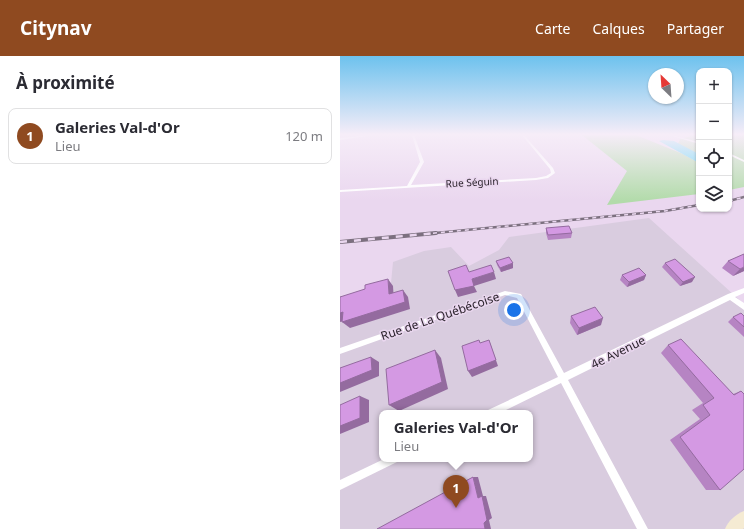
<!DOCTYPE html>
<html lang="fr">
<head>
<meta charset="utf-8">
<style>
  :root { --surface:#fff; --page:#f7f7f7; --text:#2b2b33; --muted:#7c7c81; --line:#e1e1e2; --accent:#8f4a20 }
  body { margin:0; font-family:"Noto Sans",sans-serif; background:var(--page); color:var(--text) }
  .controls { position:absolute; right:12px; top:12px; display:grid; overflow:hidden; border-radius:8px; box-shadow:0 1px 3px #0004 }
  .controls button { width:36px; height:36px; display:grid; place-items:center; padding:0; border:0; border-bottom:1px solid var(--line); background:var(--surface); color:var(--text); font:20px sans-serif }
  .compass { position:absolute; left:308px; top:12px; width:36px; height:36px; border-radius:50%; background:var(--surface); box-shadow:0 1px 3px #0004; rotate:335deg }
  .you { position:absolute; left:174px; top:254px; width:14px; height:14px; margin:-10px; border:3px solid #fff; border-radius:50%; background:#1a73e8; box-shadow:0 0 0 6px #1a73e833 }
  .badge { display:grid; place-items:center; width:26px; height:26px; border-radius:50%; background:var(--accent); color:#fff; font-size:13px; font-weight:700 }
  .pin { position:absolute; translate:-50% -33px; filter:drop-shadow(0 1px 2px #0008) }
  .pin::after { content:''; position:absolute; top:21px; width:14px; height:12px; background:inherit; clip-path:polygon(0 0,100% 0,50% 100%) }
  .popup { position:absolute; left:39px; top:354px; width:154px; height:52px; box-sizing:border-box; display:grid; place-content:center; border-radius:8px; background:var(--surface); filter:drop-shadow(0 1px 3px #0005); font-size:13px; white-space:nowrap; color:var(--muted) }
  .popup b { font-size:15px; color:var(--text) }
  .popup::after { content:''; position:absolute; left:50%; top:100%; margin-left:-8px; border:8px solid transparent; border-top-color:var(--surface) }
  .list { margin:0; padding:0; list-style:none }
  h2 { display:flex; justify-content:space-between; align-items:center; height:52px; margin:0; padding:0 16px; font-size:17px }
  h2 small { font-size:13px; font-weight:400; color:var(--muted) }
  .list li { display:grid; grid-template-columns:26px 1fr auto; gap:12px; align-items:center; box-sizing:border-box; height:56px; margin:0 8px 8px; padding:0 8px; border:1px solid var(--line); border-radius:8px }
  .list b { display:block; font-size:15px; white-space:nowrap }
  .list p { margin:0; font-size:13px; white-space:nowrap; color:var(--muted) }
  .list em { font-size:13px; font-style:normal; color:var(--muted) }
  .icon { flex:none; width:22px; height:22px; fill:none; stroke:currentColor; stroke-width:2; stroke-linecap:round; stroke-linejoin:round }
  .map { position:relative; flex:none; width:404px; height:473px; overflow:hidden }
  header { display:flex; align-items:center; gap:24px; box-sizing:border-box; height:56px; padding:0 20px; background:var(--accent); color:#fff }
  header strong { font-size:19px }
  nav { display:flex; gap:22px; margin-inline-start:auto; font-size:14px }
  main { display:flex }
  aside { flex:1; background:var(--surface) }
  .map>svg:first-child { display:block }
</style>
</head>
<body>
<header>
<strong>Citynav</strong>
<nav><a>Carte</a><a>Calques</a><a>Partager</a></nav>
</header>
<main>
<aside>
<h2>À proximité<small></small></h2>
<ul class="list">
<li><span class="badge">1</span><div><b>Galeries Val-d'Or</b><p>Lieu</p></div><em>120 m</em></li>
</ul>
</aside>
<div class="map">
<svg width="404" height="473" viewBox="0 0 404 473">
  <rect width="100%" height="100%" fill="#ead7ef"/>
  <path fill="#d9ccdf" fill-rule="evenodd" d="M 309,162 L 404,248 L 404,473 L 0,473 L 0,240 L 9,240 L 51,227 L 53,206 L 84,195 L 111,191 L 129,210 L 159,194 L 169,181 ZM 42,357 L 190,357 L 190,403 L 42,403 Z"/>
  <g fill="#b2dbaa">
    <path d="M 242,79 L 296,79 L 343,98 L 359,107 L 359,138 L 267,149 L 287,115 Z"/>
    <path d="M 349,79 L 359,79 L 359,98 L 338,88 L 340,83 L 351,80 Z"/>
    <path d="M 389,79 L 404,79 L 404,131 L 389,134 Z"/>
  </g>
  <path fill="#54d7f6" d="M 323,84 L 334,85 L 359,98 L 359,107 L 319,85 Z"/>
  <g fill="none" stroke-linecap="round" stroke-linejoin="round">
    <g fill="#fff" fill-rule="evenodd">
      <path d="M 30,79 L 34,79 L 0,84 L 0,82 Z"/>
      <path d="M 72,79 L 74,79 L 84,106 L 71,129 L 196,122 L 206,120 L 211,117 L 210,113 L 182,79 L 184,79 L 213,112 L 215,117 L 208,122 L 196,124 L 0,136 L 0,134 L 67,130 L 80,106 Z"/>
      <path d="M 329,79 L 331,79 L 359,86 L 359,88 Z"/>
      <path d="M 389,97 L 404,104 L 404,106 L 389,99 Z"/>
      <path d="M 404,232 L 404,237 L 395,241 L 404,247 L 404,254 L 390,244 L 228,324 L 308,473 L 297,473 L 221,327 L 160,357 L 147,357 L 148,354 L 218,321 L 177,242 L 165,239 L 0,298 L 0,292 L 165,235 L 181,238 L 224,317 L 388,238 Z"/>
      <path d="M 44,403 L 59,403 L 57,406 L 0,434 L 0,424 Z"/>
    </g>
    <path fill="#f5ebd3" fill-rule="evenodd" d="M 404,455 L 404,472 L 403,473 L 385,473 C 388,465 396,458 404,455 Z"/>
    <g stroke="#7c707f" stroke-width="2.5">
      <g id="rail-far1">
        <path d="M 389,145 L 404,141"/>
        <path d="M 85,178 L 325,155 L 359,149"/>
      </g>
    </g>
    <g stroke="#7c707f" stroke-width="4">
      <path id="rail" d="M 0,186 L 96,177"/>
    </g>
    <use href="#rail-far1" stroke="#ead7ef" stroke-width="1.5" stroke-dasharray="4" stroke-linecap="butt"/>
    <use href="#rail" stroke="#ead7ef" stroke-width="2.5" stroke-dasharray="7" stroke-linecap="butt"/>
  </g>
  <g fill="#b684c3">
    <path d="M 206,172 L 232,177 L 231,182 L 208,184 L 206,177 Z"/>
    <path d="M 156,205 L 173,212 L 161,216 L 157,209 Z"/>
    <path d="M 388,205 L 404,215 L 393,220 L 382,212 Z"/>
    <path d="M 325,207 L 352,226 L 340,230 L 322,211 Z"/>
    <path d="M 282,219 L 306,219 L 304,224 L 287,231 L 280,224 Z"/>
    <path d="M 231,260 L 261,269 L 237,279 L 230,267 Z"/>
    <path d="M 404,260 L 404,281 L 388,266 L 393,261 Z"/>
    <path d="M 328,289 L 393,338 L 401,335 L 380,434 L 366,434 L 330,384 L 360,363 L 352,354 L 363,347 L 321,297 Z"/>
  </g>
  <g fill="#946b9f">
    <path d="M 173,207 L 173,212 L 161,216 L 160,212 Z"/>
    <path d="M 404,211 L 404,215 L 393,220 L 400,213 Z"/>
    <path d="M 154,216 L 156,223 L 134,230 L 137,236 L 118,241 L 115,234 L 132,223 Z"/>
    <path d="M 306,219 L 304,224 L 287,231 L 289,226 Z"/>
    <path d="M 355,221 L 352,226 L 340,230 L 343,226 Z"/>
    <path d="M 48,223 L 53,230 L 54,245 L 49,238 Z"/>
    <path d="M 63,234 L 68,241 L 70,253 L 10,272 L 2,266 Z"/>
    <path d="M 3,256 L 10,263 L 0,266 L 0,257 Z"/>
    <path d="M 263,262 L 261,269 L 237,279 L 239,272 Z"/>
    <path d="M 149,284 L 158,310 L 132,321 L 128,315 Z"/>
    <path d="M 95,294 L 101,302 L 108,333 L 59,355 L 49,349 Z"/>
    <path d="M 31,301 L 39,306 L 39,320 L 0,336 L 0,327 Z"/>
    <path d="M 20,340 L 29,344 L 29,366 L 0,378 L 0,370 Z"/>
    <path d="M 133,421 L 138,421 L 143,440 L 146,440 L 152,462 L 149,464 L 151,473 L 145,473 Z"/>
  </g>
  <g fill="#d499e3" stroke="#946b9f">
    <path d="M 229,170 L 232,177 L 208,179 L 206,172 Z"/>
    <path d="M 404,198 L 404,211 L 400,213 L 388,205 Z"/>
    <path d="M 169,201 L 173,207 L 160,212 L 156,205 Z"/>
    <path d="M 335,203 L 355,221 L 343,226 L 325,207 Z"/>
    <path d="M 126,209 L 129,216 L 151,209 L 154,216 L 132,223 L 134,230 L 115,234 L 108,215 Z"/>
    <path d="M 299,212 L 306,219 L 289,226 L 282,219 Z"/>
    <path d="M 48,223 L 49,238 L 63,234 L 65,246 L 2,266 L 3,256 L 0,257 L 0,241 L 25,233 L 25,229 Z"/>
    <path d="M 255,251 L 263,262 L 239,272 L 231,260 Z"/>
    <path d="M 401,257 L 404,260 L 404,271 L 393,261 Z"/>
    <path d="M 341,283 L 394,339 L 401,335 L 404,338 L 404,413 L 380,434 L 340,381 L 370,359 L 363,349 L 374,342 L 328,289 Z"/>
    <path d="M 139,284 L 140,287 L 149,284 L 156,304 L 128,315 L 122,290 Z"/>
    <path d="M 95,294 L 102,326 L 49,349 L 46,313 Z"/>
    <path d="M 31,301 L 32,314 L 0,327 L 0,312 Z"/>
    <path d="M 20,340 L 20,362 L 0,370 L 0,349 Z"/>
    <path d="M 133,421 L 138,442 L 142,440 L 147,464 L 144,467 L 145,473 L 37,473 Z"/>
  </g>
  <linearGradient id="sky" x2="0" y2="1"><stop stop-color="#6dc2ee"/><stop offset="0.54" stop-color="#f6edf8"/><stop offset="1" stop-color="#f6edf8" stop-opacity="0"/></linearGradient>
  <rect width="404" height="145" fill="url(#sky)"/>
  <g text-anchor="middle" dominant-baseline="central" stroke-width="3" stroke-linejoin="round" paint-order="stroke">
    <g font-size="10" fill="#2c242d" stroke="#ead7ef">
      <text transform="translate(132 126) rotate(-3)">Rue Séguin</text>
    </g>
    <g font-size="12" fill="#2c242d" stroke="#ead7ef">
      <text transform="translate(100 260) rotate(-19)">Rue de La Québécoise</text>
      <text transform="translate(278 296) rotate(-26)">4e Avenue</text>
    </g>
  </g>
</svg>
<div class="controls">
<button>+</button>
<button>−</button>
<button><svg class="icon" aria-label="locate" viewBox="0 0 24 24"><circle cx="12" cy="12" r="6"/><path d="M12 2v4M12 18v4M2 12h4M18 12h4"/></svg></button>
<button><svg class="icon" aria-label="layers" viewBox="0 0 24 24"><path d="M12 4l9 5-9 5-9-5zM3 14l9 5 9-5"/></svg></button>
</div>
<svg class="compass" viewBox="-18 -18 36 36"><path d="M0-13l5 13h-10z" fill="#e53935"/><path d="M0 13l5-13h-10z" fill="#7c7c81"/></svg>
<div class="you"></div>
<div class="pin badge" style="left:116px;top:452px">1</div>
<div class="popup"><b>Galeries Val-d'Or</b>Lieu</div>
</div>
</main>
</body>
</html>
